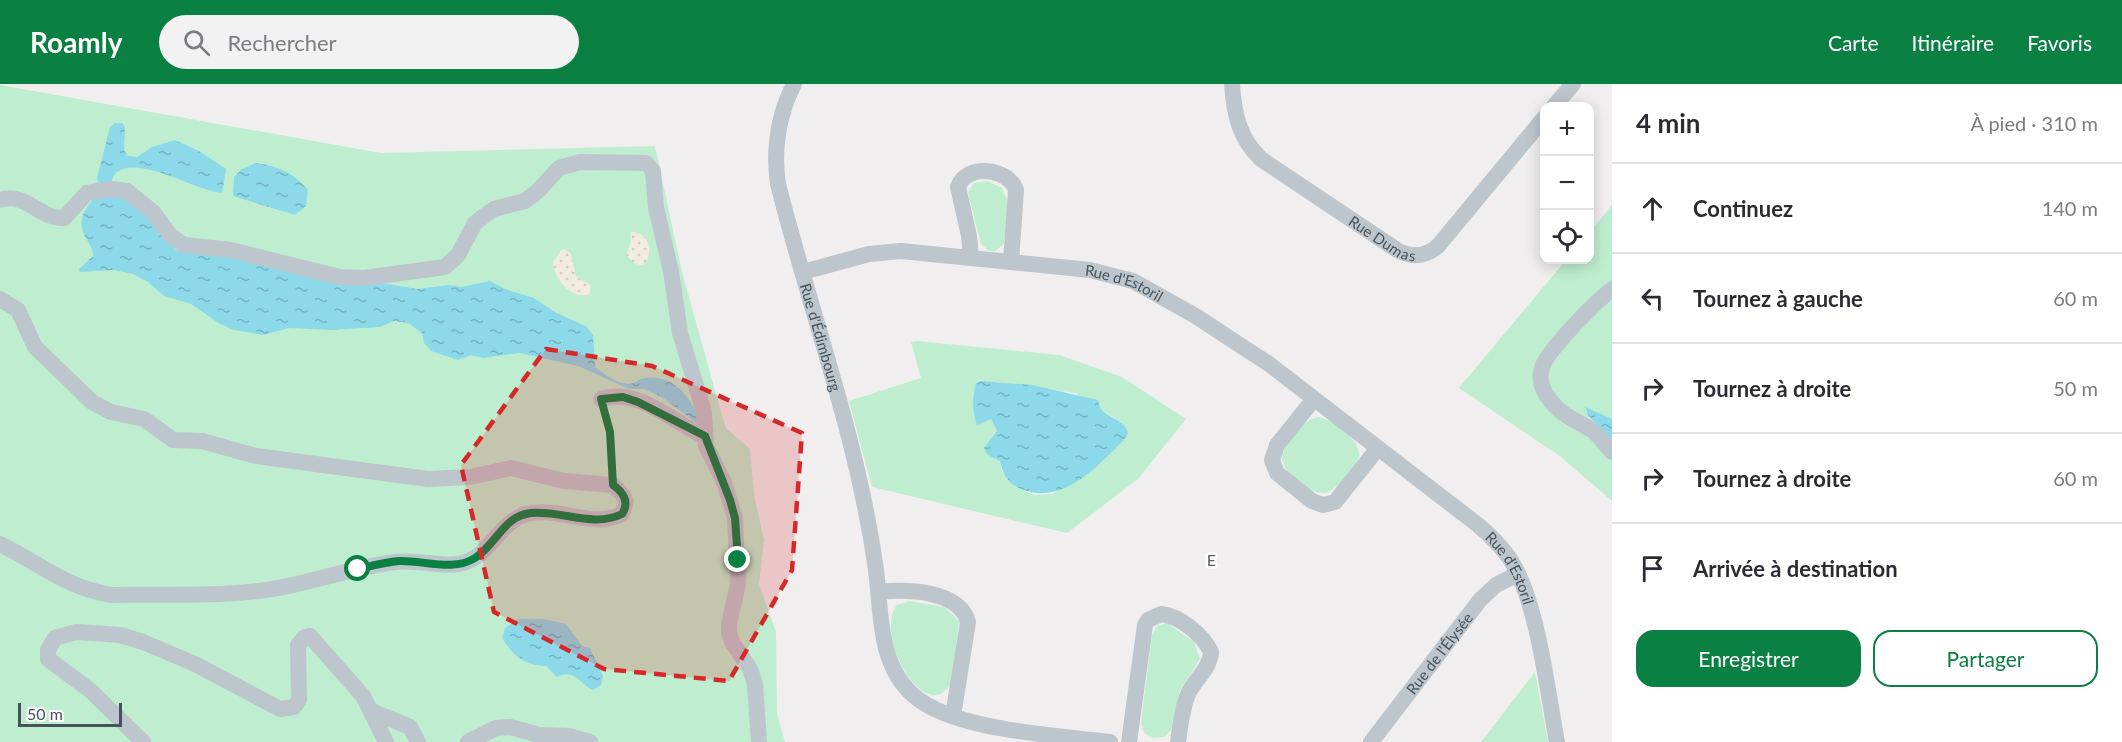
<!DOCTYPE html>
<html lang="fr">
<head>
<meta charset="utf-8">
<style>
  :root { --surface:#fff; --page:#f2f2f3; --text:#2b2b33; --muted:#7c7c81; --line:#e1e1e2; --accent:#0b8043 }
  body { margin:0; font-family:Lato,sans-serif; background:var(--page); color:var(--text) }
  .controls { position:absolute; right:18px; top:18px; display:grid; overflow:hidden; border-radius:12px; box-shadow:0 3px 15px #0003 }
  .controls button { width:54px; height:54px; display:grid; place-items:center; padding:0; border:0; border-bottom:2px solid var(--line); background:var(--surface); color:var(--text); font:30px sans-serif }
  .scale { position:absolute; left:18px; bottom:15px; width:104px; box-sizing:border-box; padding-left:6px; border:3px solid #47525b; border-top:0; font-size:16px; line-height:21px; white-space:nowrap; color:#47525b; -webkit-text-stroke:4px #fff; paint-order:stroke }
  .stop { position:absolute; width:18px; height:18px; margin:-14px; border:4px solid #0b8043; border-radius:50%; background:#fff }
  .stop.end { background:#0b8043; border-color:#fff; box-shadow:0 2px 6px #0008 }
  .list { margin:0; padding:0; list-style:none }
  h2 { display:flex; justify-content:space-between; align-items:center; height:78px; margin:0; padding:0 24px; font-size:26px }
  h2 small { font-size:20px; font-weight:400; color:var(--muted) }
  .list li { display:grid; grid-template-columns:39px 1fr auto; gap:18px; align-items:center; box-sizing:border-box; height:90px; padding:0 24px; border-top:2px solid var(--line) }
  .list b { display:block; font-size:22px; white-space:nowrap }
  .list em { font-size:20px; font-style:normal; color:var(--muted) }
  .actions { display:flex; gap:12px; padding:18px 24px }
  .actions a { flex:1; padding:14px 0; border:2px solid var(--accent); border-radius:18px; text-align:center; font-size:21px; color:var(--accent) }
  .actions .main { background:var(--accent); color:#fff }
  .icon { flex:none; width:33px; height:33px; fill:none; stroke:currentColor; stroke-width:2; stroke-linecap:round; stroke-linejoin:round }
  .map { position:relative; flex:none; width:1612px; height:658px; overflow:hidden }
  header { display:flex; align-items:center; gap:36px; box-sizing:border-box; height:84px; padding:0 30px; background:var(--accent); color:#fff }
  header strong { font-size:28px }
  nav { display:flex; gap:33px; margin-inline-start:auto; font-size:21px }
  .search { width:420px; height:54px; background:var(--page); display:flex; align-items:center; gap:15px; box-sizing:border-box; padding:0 21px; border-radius:33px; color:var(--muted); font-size:22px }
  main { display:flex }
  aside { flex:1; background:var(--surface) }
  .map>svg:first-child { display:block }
</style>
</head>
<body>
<header>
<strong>Roamly</strong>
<div class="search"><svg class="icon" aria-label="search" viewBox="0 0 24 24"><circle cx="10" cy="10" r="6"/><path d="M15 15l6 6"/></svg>Rechercher</div>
<nav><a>Carte</a><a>Itinéraire</a><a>Favoris</a></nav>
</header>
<main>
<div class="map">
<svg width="1612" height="658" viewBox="0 0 1612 658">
  <defs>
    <pattern id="sand-dots" width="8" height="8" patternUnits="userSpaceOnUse" patternTransform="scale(1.5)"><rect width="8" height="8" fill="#f2ecdf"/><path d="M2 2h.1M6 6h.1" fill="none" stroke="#d1ccc2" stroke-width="1.8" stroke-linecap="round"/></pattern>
    <pattern id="water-ripples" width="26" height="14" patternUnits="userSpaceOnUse" patternTransform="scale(1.5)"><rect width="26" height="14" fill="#8cd9ea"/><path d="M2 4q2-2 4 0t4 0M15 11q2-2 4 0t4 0" fill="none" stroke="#74b3c1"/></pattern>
  </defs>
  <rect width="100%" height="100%" fill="#f1eeef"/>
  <g fill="#beeecf" fill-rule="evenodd">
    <path d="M 0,1 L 381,69 L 655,62 L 682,188 L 721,328 L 726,344 L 750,365 L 754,411 L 764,456 L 759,500 L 776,548 L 777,630 L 785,658 L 0,658 Z"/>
    <path d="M 987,97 L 1002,104 L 1008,119 L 1004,160 L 995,167 L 989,167 L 981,160 L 968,109 L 974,99 Z"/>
    <path d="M 1612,121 L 1612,417 L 1561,373 L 1459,304 L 1566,176 L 1590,176 L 1590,148 Z"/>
    <path d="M 917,257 L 1059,271 L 1122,293 L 1186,335 L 1138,395 L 1067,449 L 872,403 L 849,317 L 921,294 L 911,258 ZM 997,298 L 1075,309 L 1121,338 L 1128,349 L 1124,356 L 1084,392 L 1052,410 L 1034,411 L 1016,403 L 1002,388 L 1000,377 L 984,364 L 997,347 L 991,335 L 986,335 Z"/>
    <path d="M 1319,333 C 1332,336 1360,355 1359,371 C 1358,378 1351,385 1346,391 C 1340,399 1335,406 1325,409 C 1308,409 1286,392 1282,375 C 1283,360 1303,335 1319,333 Z"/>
    <path d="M 909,517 L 944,523 L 959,537 L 952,597 C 927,646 873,553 897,521 Z"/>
    <path d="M 1167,539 L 1194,558 L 1200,575 L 1180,606 L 1171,646 L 1164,653 L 1153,654 L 1144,649 L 1141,639 L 1152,551 L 1157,542 Z"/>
    <path d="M 1535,588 L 1548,658 L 1481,658 Z"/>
  </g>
  <g fill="url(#sand-dots)">
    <path d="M 631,148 C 649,147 655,169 643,181 L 635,180 L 626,171 L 630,161 Z"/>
    <path d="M 563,164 L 571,170 L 576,192 L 590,201 L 590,210 C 573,217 553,195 553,178 Z"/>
  </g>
  <g fill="url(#water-ripples)">
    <path d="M 115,39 L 122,39 L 125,43 L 124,65 L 127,72 L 137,73 L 152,63 L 175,56 L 199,67 L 226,85 L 222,109 C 196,107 140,71 117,88 C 114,90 112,96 110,100 L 142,123 L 176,166 L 225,172 L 417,205 L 449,201 L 461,203 L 490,197 L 505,205 L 534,214 L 553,227 L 587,243 L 593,251 L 595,283 C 604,290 616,299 628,300 C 635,300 638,295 645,294 C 673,290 690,313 700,335 L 698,340 L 663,314 L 644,305 L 629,305 L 578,282 L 520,269 L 483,274 L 471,271 L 458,276 L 431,267 L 424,259 L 422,249 L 408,239 L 394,237 L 380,243 L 331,246 L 289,244 L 263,251 L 234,246 L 220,240 L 191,220 L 164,212 L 148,198 L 133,190 L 114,186 L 80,188 L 79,185 L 93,172 C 93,165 90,161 86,154 C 75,135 86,124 99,108 L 97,94 L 110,43 Z"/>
    <path d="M 256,79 C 279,82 293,89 308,106 L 306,122 L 295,131 L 233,112 L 234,93 L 242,85 Z"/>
    <path d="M 981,297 L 1032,301 L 1098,316 C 1100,335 1124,332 1128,349 L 1124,356 C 1096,383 1063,422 1021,405 C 1008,400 1003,391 1000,377 L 988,371 L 984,364 L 997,347 L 991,335 L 977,341 C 972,327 972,313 976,299 Z"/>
    <path d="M 1585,323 L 1612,335 L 1612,356 L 1588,331 Z"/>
    <path d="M 518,535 L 544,535 L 566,540 L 582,562 L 590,564 L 603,592 L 601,601 L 593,606 C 579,599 574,584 557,593 L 546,582 C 525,582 513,572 502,554 L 505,544 Z"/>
  </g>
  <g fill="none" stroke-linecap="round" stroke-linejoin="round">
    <path stroke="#77cb9f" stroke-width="2" stroke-dasharray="4.5 3" stroke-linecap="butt" d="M 606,330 L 610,348 L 612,386"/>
    <g stroke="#bdc6cd" stroke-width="16">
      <path id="s1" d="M 794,0 C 778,32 773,65 778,100 C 810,227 856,349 875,479 C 882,523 876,578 913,611 C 953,647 1057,651 1110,658"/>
      <path id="s2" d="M 1232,0 C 1234,30 1239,54 1261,75 L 1397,166 C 1412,174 1425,173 1438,162 L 1544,34"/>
      <path d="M 1554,22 L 1573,0"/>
      <path d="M 0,116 C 26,107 40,136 64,134 L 87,109 L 111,105 L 127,107 L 153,128 L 170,151 L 184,161 L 231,166 L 340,193 L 364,194 L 445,183 L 458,171 L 475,139 L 484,132 L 494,125 L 525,117 L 537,108 L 559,84 L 580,78 L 646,79 L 653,87 L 656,124 L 671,187 L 680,249 L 704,328 L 706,362 L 724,398 L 735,434 L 738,500 L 729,540 L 729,549 L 732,558 L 750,585 L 755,600 L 759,658"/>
      <path d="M 971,173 L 969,152 L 958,103 C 966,79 1009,84 1016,106 L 1011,178"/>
      <path id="s3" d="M 803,188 L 869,170 L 901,167 L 1090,186 L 1133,197 L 1194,231 L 1269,280 L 1478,441 C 1490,451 1501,462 1510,475 C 1538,518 1547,606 1557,658"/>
      <path d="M 1612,205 C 1597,217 1546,267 1542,284 C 1537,301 1547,314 1558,325 C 1569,335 1582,339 1593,347 C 1600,353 1606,361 1612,368"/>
      <path d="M 0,215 L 18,226 L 35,263 L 92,318 L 111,328 L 144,335 L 173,356 L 202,357 L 256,372 L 428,395 L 470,393 L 511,384 L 564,397 L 613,401 L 623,411 L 626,418 L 622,430 C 591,445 558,422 527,430 C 497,438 491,474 459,480 C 439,483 417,475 396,478 C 352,483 310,500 266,506 C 215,513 163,510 111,511 C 64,503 41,480 0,460"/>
      <path d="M 601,315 C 638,303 674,339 704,352"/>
      <path d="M 1314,315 L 1277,361 L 1272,376 L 1277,389 L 1312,417 L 1323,421 L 1335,418 L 1378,364"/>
      <path d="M 879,508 C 907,505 959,506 968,538 L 953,632"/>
      <path d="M 371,627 L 410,643 L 418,658"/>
      <path d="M 143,658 L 91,607 L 48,575 L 48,566 L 55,554 L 76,548 L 92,549 L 120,551 L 143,558 L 195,580 L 280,625 L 294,623 L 299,616 L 298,561 L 305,553 L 310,552 L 363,612 L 386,658"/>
      <path d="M 468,658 L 496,644 L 510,643 L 539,651 L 569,652 L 590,658"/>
      <path d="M 1129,658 L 1145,541 L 1148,536 L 1161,530 C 1180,532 1203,551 1211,568 C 1210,585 1195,595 1188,610 C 1182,625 1180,642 1178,658"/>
      <path id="s4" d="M 1371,658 L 1480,516 L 1496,501 L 1518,490"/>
    </g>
  </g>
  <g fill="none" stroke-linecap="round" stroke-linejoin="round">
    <path stroke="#0b8043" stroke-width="8" d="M 358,485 C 371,482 385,478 399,477 C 423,476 453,488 475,474 C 497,460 503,432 531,429 C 561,426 593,444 622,430 C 630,418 623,408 613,401 L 610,348 L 601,315 L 623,313 L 638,318 L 705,352 L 730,416 L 735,434 L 738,476"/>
  </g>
  <path fill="#d62828" fill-opacity="0.2" stroke="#d62828" stroke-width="4.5" stroke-dasharray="12 8" stroke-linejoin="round" d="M 546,265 L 652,282 L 802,349 L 792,486 L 729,597 L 604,585 L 494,528 L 461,381 Z"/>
  <g text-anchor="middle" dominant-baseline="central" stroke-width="5" stroke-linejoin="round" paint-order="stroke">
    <g font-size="15" fill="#47525b" stroke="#fff">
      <text stroke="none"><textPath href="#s2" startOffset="228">Rue Dumas</textPath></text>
      <text stroke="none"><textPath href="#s3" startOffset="327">Rue d'Estoril</textPath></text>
      <text stroke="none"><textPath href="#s1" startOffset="262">Rue d'Édimbourg</textPath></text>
      <text stroke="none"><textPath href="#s3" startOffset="813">Rue d'Estoril</textPath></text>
      <text stroke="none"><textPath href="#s4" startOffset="112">Rue de l'Élysée</textPath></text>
    </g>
    <g font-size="16" letter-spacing="1.5" fill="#5b5f63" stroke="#fff">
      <text x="1212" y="475">E</text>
    </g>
  </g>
</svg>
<div class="controls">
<button>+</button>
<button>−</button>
<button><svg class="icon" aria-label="locate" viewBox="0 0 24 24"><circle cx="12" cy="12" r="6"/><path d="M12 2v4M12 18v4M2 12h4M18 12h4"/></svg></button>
</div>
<div class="scale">50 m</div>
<div class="stop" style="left:358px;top:485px"></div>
<div class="stop end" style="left:738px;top:476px"></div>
</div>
<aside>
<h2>4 min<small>À pied · 310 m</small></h2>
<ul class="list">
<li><svg class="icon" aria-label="ahead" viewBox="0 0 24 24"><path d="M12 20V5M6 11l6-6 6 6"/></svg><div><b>Continuez</b></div><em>140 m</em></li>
<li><svg class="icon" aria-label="left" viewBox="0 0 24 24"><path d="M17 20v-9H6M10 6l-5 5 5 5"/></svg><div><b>Tournez à gauche</b></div><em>60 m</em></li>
<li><svg class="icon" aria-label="right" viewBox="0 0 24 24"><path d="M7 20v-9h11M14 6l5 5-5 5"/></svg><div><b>Tournez à droite</b></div><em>50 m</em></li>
<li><svg class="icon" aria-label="right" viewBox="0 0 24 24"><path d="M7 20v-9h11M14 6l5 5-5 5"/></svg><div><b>Tournez à droite</b></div><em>60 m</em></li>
<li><svg class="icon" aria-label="arrive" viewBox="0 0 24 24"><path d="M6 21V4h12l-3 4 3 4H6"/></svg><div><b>Arrivée à destination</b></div></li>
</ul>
<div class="actions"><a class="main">Enregistrer</a><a>Partager</a></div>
</aside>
</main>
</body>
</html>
